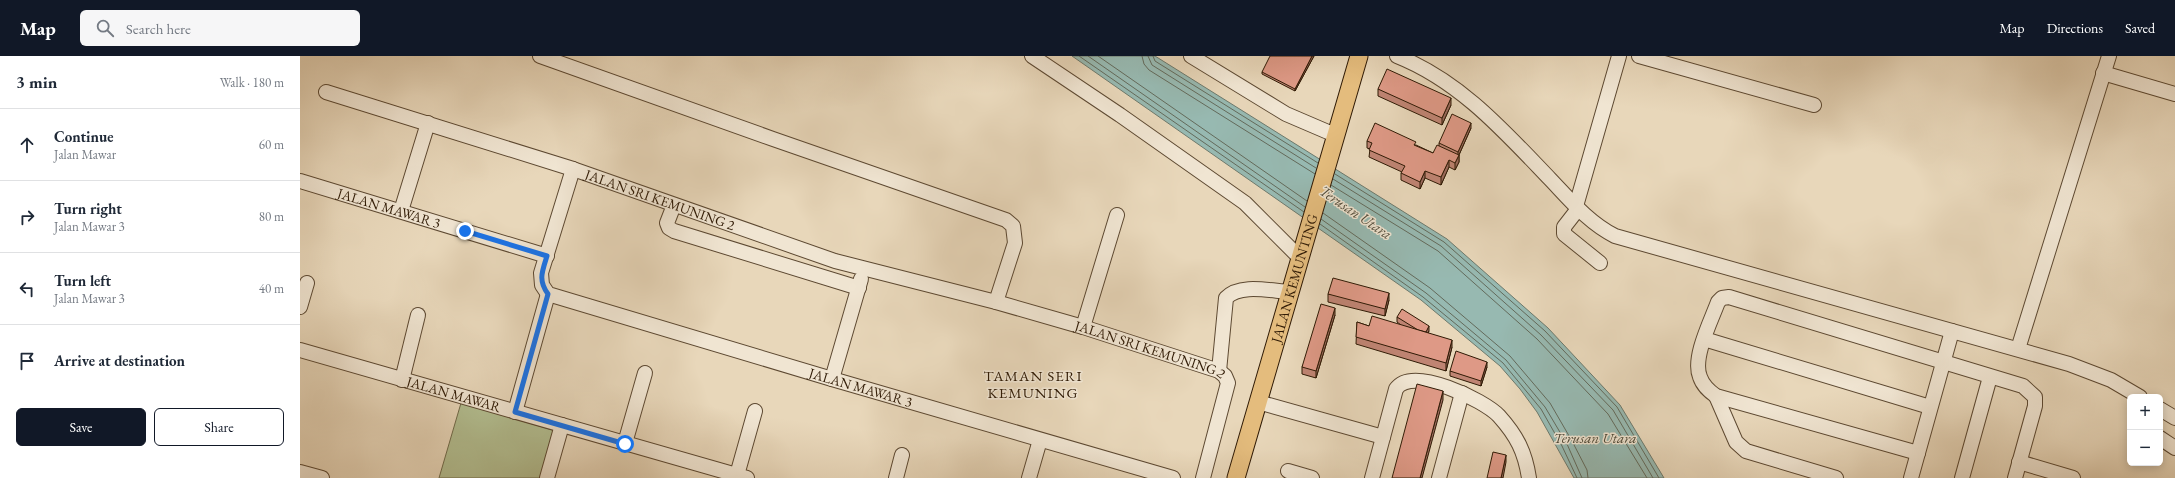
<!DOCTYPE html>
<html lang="en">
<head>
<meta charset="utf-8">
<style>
  :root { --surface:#fff; --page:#f6f6f7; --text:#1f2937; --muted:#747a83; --line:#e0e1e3; --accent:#111827 }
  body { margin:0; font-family:"EB Garamond",serif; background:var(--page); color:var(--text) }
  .controls { position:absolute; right:12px; bottom:12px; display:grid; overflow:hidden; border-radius:6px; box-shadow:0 2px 10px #0003 }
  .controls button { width:36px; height:36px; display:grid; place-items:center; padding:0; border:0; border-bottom:1px solid var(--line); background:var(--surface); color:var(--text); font:20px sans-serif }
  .stop { position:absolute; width:12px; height:12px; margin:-9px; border:3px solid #1a73e8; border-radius:50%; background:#fff }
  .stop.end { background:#1a73e8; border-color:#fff; box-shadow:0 1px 4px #0008 }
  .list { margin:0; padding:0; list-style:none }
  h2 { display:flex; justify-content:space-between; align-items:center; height:52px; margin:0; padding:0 16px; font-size:17px }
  h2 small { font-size:13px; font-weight:400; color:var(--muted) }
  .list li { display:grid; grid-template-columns:26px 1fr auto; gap:12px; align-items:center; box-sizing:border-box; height:72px; padding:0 16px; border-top:1px solid var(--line) }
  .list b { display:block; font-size:15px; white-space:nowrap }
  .list p { margin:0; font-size:13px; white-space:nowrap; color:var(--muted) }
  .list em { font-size:13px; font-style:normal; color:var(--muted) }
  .actions { display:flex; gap:8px; padding:12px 16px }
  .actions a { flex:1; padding:9px 0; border:1px solid var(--accent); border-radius:6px; text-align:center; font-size:14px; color:var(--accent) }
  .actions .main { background:var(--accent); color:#fff }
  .icon { flex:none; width:22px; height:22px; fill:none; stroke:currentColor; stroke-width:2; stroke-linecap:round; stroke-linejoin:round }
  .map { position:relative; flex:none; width:1875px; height:422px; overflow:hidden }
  header { display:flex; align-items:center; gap:24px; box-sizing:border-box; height:56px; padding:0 20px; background:var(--accent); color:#fff }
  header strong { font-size:19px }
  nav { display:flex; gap:22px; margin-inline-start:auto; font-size:14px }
  .search { width:280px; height:36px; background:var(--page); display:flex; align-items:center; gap:10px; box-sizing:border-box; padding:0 14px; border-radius:6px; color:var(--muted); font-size:15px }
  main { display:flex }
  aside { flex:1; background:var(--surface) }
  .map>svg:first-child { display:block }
</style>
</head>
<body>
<header>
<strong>Map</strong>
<div class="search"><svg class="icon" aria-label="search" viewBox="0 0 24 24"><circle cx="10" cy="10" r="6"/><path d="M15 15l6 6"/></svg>Search here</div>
<nav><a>Map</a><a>Directions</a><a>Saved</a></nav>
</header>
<main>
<aside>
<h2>3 min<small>Walk · 180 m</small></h2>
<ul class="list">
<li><svg class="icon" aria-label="ahead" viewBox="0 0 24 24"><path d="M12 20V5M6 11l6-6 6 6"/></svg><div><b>Continue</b><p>Jalan Mawar</p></div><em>60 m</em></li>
<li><svg class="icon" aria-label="right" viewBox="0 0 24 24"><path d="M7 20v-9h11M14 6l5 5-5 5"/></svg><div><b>Turn right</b><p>Jalan Mawar 3</p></div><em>80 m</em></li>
<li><svg class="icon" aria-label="left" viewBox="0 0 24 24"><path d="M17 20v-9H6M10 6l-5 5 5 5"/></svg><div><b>Turn left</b><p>Jalan Mawar 3</p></div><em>40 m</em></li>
<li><svg class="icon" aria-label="arrive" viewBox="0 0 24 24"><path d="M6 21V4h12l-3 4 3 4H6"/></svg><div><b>Arrive at destination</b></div></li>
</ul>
<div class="actions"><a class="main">Save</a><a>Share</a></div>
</aside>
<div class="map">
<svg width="1875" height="422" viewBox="0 0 1875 422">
  <rect width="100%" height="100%" fill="#e8d7ba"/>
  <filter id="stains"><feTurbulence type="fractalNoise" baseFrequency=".005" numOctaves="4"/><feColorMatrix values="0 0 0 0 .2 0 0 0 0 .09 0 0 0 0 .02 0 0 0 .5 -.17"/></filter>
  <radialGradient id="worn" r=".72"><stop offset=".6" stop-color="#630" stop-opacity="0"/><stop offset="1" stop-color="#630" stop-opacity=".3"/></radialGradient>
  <path fill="#b3bf92" stroke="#716c4c" d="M 161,347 L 256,375 L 242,422 L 139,422 Z"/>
  <path fill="#97b9b1" stroke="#6d796c" d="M 772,0 L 855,0 L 1147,183 L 1248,272 L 1320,349 L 1364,422 L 1274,422 L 1237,356 L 1220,333 L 1200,310 L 1121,244 Z"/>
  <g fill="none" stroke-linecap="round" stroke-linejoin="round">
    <g stroke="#636a5b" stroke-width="1">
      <path d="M 779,0 L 1004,156"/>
      <path d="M 788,0 L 1005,151"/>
      <path d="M 798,0 L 1007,145"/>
      <path d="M 842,0 L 844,8 L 849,14 L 1015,118"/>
      <path d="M 848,0 L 852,9 L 1016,112"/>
      <path d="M 853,0 L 855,5 L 1018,107"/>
      <path d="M 1035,118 L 1144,186 L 1245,275 L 1317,351 L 1359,422"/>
      <path d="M 1033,123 L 1141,190 L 1241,279 L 1313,354 L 1353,422"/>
      <path d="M 1031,129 L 1138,195 L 1237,283 L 1308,358 L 1347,422"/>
      <path d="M 1023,157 L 1130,232 L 1210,300 L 1250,347 L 1272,385 L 1287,414 L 1288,422"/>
      <path d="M 1021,163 L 1126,237 L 1206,304 L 1245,351 L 1267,388 L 1282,422"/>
      <path d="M 1020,168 L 1123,241 L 1203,307 L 1241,353 L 1262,390 L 1277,422"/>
    </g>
    <g stroke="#5d4932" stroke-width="16">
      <g id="minor">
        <path d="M 240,0 L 473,83 L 706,164 L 713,170 L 715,187 L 696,246"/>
        <path d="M 732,0 L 820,59 L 945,147 L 1000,202"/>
        <path d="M 891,0 L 986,58 L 1035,79"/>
        <path d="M 1097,0 C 1160,25 1204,75 1250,123 C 1270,144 1289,167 1315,180 L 1769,308 L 1811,324 L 1840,341"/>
        <path d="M 1339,0 L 1514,49"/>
        <path d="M 1803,17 L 1875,38"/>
        <path id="s1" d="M 26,36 L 273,113 L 535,205 L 696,246 L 783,271 L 919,315 L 925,320 L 928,327 L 903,422"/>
        <path id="s2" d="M 273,113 L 241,217 L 242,229 L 248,238 L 532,323 L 873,422"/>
        <path id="s3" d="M 0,125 L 247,200"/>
        <path d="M 374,149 L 367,167 L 369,172 L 374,175 L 559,232"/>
        <path d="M 1276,150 L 1319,0"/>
        <path d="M 1278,153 L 1264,171 L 1264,178 L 1300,207"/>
        <path d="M 101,155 L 128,67"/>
        <path d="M 0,251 L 7,227"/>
        <path d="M 783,271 L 817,159"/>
        <path d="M 1404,283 L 1630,351"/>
        <path d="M 1718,293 L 1809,0"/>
        <path id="s4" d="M 0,294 L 447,422"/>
        <path d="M 919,315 L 926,242 C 940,227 971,235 990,236"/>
        <path d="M 532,323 L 561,223"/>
        <path d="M 102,324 L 118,259"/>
        <path d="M 1416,340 L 1436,386 L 1446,395 L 1536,422"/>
        <path d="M 958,346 L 1083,381"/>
        <path d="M 1860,353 L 1875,362"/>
        <path d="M 215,356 L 248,238"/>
        <path d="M 1860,382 L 1875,392"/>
        <path d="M 325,387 L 345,317"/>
        <path d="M 1618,397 L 1416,340 C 1409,335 1403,330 1400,321 C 1392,302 1411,265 1418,246 L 1422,242 L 1429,241 L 1723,330 L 1735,341 L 1735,350 L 1715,422"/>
        <path d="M 1719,406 L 1773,422"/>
        <path d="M 988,415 L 1012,422"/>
        <path d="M 0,416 L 22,422"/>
        <path d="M 437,419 L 455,355"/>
        <path d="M 247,422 L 262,369"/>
        <path d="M 596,422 L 602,399"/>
        <path d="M 729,422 L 740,384"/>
        <path d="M 1072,422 L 1096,333 C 1112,309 1184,344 1199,360 C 1217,380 1225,396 1229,422"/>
        <path d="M 1139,422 L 1162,337"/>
        <path d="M 1611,422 L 1652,275"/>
        <path d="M 1662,422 L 1690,321"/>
      </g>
    </g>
    <g stroke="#2f1a05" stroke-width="19">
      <g id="major">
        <path id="s5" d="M 936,422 L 1059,0"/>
      </g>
    </g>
    <use href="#minor" stroke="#f0e5d2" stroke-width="14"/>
    <use href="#major" stroke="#e4bc7d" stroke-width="17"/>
  </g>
  <g fill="#bf8473" stroke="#2f1a05">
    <path d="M 1014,0 L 995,35 L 962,18 L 962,16 Z"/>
    <path d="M 1078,33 L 1151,49 L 1142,69 L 1078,40 Z"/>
    <path d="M 1171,72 L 1159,99 L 1159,106 L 1155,114 L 1149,111 L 1141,129 L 1125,122 L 1120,133 L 1101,124 L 1101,117 L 1102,116 L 1069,101 L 1070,93 L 1067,92 L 1067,85 L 1116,89 L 1133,97 L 1139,90 L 1139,87 Z"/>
    <path d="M 1028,238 L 1089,244 L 1085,260 L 1028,246 Z"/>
    <path d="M 1035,259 L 1016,322 L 1002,318 L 1002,311 Z"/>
    <path d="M 1097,261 L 1129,275 L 1128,277 L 1152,291 L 1146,315 L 1056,288 L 1057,266 L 1069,270 L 1101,269 L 1097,266 Z"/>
    <path d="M 1187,311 L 1181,330 L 1150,320 L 1150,315 Z"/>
  </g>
  <g fill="#9b6b5e" stroke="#2f1a05">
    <path d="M 1012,0 L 1014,0 L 995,35 L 995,33 Z"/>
    <path d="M 1151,42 L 1151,49 L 1142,69 L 1142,62 Z"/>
    <path d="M 1171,67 L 1171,72 L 1158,101 L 1158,96 Z"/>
    <path d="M 1159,99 L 1159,106 L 1155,114 L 1155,107 Z"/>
    <path d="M 1149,104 L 1149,111 L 1141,129 L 1141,121 Z"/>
    <path d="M 1125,115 L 1125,122 L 1120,133 L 1120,126 Z"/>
    <path d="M 1089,237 L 1089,244 L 1085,260 L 1085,253 Z"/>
    <path d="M 1035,252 L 1035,259 L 1016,322 L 1016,315 Z"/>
    <path d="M 1129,270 L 1129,275 L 1124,283 L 1124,278 Z"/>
    <path d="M 1152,284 L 1152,291 L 1146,315 L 1146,307 Z"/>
    <path d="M 1187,306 L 1187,311 L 1181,330 L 1181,325 Z"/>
    <path d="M 1143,335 L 1143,344 L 1122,422 L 1120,422 Z"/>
    <path d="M 1206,399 L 1206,406 L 1203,422 L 1201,422 Z"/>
  </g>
  <g fill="#de9986" stroke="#2f1a05">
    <path d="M 970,0 L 1012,0 L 995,33 L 962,16 Z"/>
    <path d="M 1087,13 L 1151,42 L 1142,62 L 1078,33 Z"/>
    <path d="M 1152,58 L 1171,67 L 1158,96 L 1139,87 Z"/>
    <path d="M 1075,67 L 1116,86 L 1114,89 L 1133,97 L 1137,89 L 1159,99 L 1155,107 L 1149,104 L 1141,121 L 1125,115 L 1120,126 L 1101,117 L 1105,110 L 1069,94 L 1072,87 L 1067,85 Z"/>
    <path d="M 1033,222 L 1089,237 L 1085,253 L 1028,238 Z"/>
    <path d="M 1021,248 L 1035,252 L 1016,315 L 1002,311 Z"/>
    <path d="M 1102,253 L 1129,270 L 1126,276 L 1118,274 L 1097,261 Z"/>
    <path d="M 1072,260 L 1152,284 L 1146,307 L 1056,281 L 1057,266 L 1069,270 Z"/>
    <path d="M 1156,295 L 1187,306 L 1181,325 L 1150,315 Z"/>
    <path d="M 1117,328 L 1143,335 L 1120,422 L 1092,422 Z"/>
    <path d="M 1193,396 L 1206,399 L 1201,422 L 1187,422 Z"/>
  </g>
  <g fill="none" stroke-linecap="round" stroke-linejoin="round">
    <path stroke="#1a73e8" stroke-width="5" d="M 165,175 L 247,200 C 242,216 238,224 248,238 L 215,356 L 325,388"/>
  </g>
  <g text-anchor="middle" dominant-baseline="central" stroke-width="3" stroke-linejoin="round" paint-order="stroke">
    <g font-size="14" fill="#2f1a05" stroke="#f0e5d2">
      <text stroke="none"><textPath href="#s1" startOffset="351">JALAN SRI KEMUNING 2</textPath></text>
      <text stroke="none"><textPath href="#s3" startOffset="93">JALAN MAWAR 3</textPath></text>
      <text stroke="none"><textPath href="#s5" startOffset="208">JALAN KEMUNTING</textPath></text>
      <text stroke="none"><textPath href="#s1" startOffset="864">JALAN SRI KEMUNING 2</textPath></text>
      <text stroke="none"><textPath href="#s2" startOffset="458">JALAN MAWAR 3</textPath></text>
      <text stroke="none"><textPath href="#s4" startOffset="160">JALAN MAWAR</textPath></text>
    </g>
    <g font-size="15" font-style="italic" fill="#4e4a39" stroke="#f0e5d2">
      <text transform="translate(1056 156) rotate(34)">Terusan Utara</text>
      <text x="1295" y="381">Terusan Utara</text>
    </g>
    <g font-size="15" letter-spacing="1" fill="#2f1a05" stroke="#f0e5d2">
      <text x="733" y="319">TAMAN SERI<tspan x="733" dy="17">KEMUNING</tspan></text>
    </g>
  </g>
  <rect width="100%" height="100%" filter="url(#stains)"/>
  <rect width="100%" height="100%" fill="url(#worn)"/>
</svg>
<div class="controls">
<button>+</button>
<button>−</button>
</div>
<div class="stop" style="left:325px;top:388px"></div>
<div class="stop end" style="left:165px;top:175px"></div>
</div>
</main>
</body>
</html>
